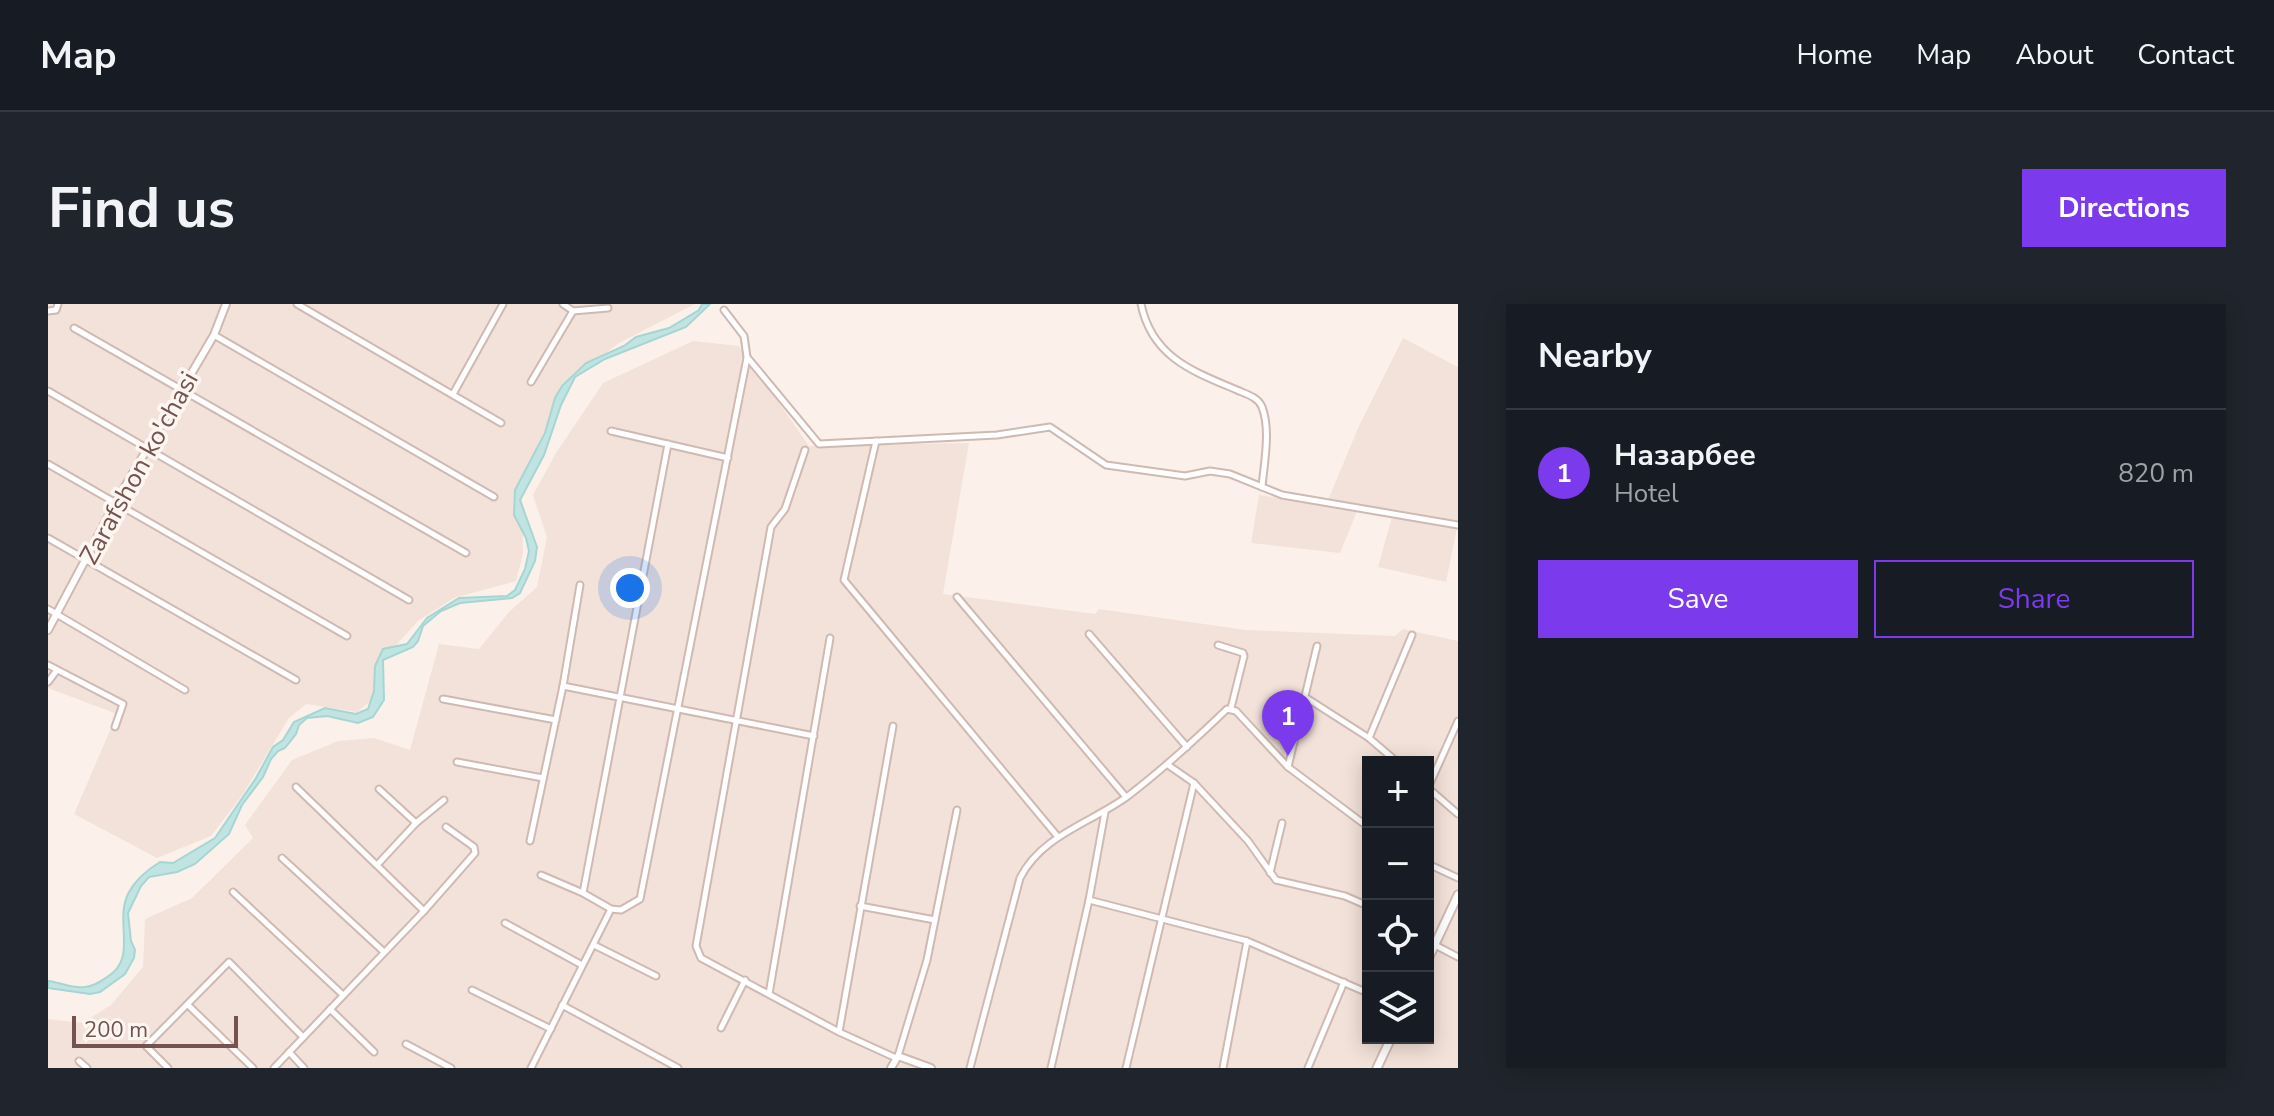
<!DOCTYPE html>
<html lang="en">
<head>
<meta charset="utf-8">
<style>
  :root { --surface:#171b24; --page:#20242c; --text:#f1f3f6; --muted:#9ea1a6; --line:#363941; --accent:#7c3aed }
  body { margin:0; font-family:"Nunito Sans",sans-serif; background:var(--page); color:var(--text) }
  .controls { position:absolute; right:24px; bottom:24px; display:grid; overflow:hidden; border-radius:0px; box-shadow:0 4px 20px #0003 }
  .controls button { width:72px; height:72px; display:grid; place-items:center; padding:0; border:0; border-bottom:2px solid var(--line); background:var(--surface); color:var(--text); font:40px sans-serif }
  .scale { position:absolute; left:24px; bottom:20px; width:166px; box-sizing:border-box; padding-left:8px; border:4px solid #75544f; border-top:0; font-size:22px; line-height:28px; white-space:nowrap; color:#75544f; -webkit-text-stroke:6px #fef6f1; paint-order:stroke }
  .you { position:absolute; left:582px; top:284px; width:28px; height:28px; margin:-20px; border:6px solid #fff; border-radius:50%; background:#1a73e8; box-shadow:0 0 0 12px #1a73e833 }
  .badge { display:grid; place-items:center; width:52px; height:52px; border-radius:50%; background:var(--accent); color:#fff; font-size:26px; font-weight:700 }
  .pin { position:absolute; translate:-50% -66px; filter:drop-shadow(0 2px 4px #0008) }
  .pin::after { content:''; position:absolute; top:42px; width:28px; height:24px; background:inherit; clip-path:polygon(0 0,100% 0,50% 100%) }
  .list { margin:0; padding:0; list-style:none }
  h2 { display:flex; justify-content:space-between; align-items:center; height:104px; margin:0; padding:0 32px; font-size:34px }
  h2 small { font-size:26px; font-weight:400; color:var(--muted) }
  .list li { display:grid; grid-template-columns:52px 1fr auto; gap:24px; align-items:center; box-sizing:border-box; height:128px; padding:0 32px; border-top:2px solid var(--line) }
  .list b { display:block; font-size:30px; white-space:nowrap }
  .list p { margin:0; font-size:26px; white-space:nowrap; color:var(--muted) }
  .list em { font-size:26px; font-style:normal; color:var(--muted) }
  .actions { display:flex; gap:16px; padding:24px 32px }
  .actions a { flex:1; padding:18px 0; border:2px solid var(--accent); border-radius:0px; text-align:center; font-size:28px; color:var(--accent) }
  .actions .main { background:var(--accent); color:#fff }
  .icon { flex:none; width:44px; height:44px; fill:none; stroke:currentColor; stroke-width:2; stroke-linecap:round; stroke-linejoin:round }
  .map { position:relative; flex:none; width:1410px; height:764px; overflow:hidden; border-radius:0px }
  header { display:flex; align-items:center; gap:48px; box-sizing:border-box; height:112px; padding:0 40px; background:var(--surface); border-bottom:2px solid var(--line) }
  header strong { font-size:38px }
  nav { display:flex; gap:44px; margin-inline-start:auto; font-size:28px }
  .intro { display:flex; align-items:center; justify-content:space-between; box-sizing:border-box; height:192px; padding:0 48px }
  h1 { margin:0; font-size:56px }
  .button { padding:20px 36px; border-radius:0px; background:var(--accent); color:#fff; font-size:28px; font-weight:700 }
  main { display:flex; gap:48px; padding:0 48px }
  aside { flex:1; background:var(--surface); border-radius:0px; box-shadow:0 4px 20px #0003 }
  .map>svg:first-child { display:block }
</style>
</head>
<body>
<header>
<strong>Map</strong>
<nav><a>Home</a><a>Map</a><a>About</a><a>Contact</a></nav>
</header>
<div class="intro"><h1>Find us</h1><a class="button">Directions</a></div>
<main>
<div class="map">
<svg width="1410" height="764" viewBox="0 0 1410 764">
  <rect width="100%" height="100%" fill="#fbf1ea"/>
  <g fill="#f3e2d9" fill-rule="evenodd">
    <path d="M 0,0 L 647,0 L 571,39 L 517,81 L 474,181 L 475,250 L 468,277 L 406,294 L 370,317 L 330,361 L 329,392 L 309,408 L 258,400 L 241,414 L 193,493 L 163,532 L 109,554 L 26,510 L 69,410 L 0,384 Z"/>
    <path d="M 1355,34 L 1410,63 L 1410,219 L 1398,278 L 1330,263 L 1346,206 L 1312,200 L 1292,249 L 1203,239 L 1211,191 L 1278,201 L 1311,122 Z"/>
    <path d="M 645,37 L 691,42 L 761,142 L 921,139 L 895,290 L 1047,310 L 1051,305 L 1198,326 L 1347,332 L 1355,325 L 1410,337 L 1410,764 L 0,764 L 0,715 L 34,719 L 63,701 L 95,663 L 97,615 L 144,594 L 205,534 L 197,521 L 244,456 L 290,437 L 326,434 L 362,446 L 391,340 L 431,345 L 461,308 L 489,283 L 499,233 L 485,191 L 508,149 L 555,79 ZM 1320,458 L 1380,458 L 1380,734 L 1320,734 Z"/>
  </g>
  <path fill="#c0e4e2" stroke="#a6d5d3" stroke-width="2" d="M 654,0 L 662,0 L 638,23 L 557,55 L 527,73 L 513,101 L 496,151 L 472,196 L 489,243 L 487,257 L 472,289 L 464,294 L 412,299 L 393,307 L 375,322 L 370,337 L 365,343 L 335,356 L 336,396 L 325,413 L 310,419 L 279,412 L 259,414 L 251,421 L 248,430 L 237,444 L 230,447 L 223,455 L 215,473 L 194,501 L 181,530 L 147,560 L 129,568 L 101,573 L 93,582 L 80,609 L 83,637 L 87,646 L 86,654 L 77,670 L 52,688 L 42,690 L 0,684 L 0,677 C 12,678 24,685 37,683 C 46,682 52,678 59,673 C 91,654 65,617 81,588 C 88,575 99,566 112,558 L 125,559 L 167,534 L 208,474 L 225,443 L 235,436 L 246,418 L 277,404 L 308,410 L 320,405 L 326,387 L 327,362 L 335,345 L 359,340 L 379,314 L 411,294 L 459,292 L 467,286 L 477,265 L 481,247 L 478,234 L 466,211 L 467,186 L 497,129 L 507,94 L 514,82 L 538,59 L 576,42 L 588,33 L 621,24 L 651,6 Z"/>
  <g fill="none" stroke-linecap="round" stroke-linejoin="round">
    <g stroke="#cfbab3" stroke-width="9">
      <g id="minor">
        <path d="M 249,0 L 453,119"/>
        <path d="M 515,0 L 525,7 L 560,4"/>
        <path d="M 1093,0 C 1104,53 1144,67 1189,86 C 1198,90 1210,93 1214,103 C 1223,126 1216,159 1214,183"/>
        <path d="M 676,6 L 696,32 L 699,53 L 771,140 L 949,131 L 1002,123 L 1058,161 L 1137,172 L 1162,167 L 1182,170 L 1234,191 L 1410,221"/>
        <path d="M 0,7 L 8,6 L 10,0"/>
        <path d="M 26,24 L 418,249"/>
        <path d="M 166,31 L 446,193"/>
        <path d="M 483,78 L 525,7"/>
        <path d="M 0,87 L 361,296"/>
        <path d="M 405,90 L 455,0"/>
        <path d="M 563,127 L 680,154"/>
        <path d="M 828,137 L 796,276 L 1010,533"/>
        <path d="M 757,146 L 737,205 L 723,223 L 648,642 L 653,654 L 791,728 L 848,754"/>
        <path d="M 0,160 L 299,332"/>
        <path d="M 0,234 L 248,376"/>
        <path d="M 909,293 L 1078,493"/>
        <path d="M 0,305 L 137,386"/>
        <path d="M 1041,330 L 1139,443"/>
        <path d="M 1170,341 L 1195,349 L 1196,352 L 1183,404"/>
        <path d="M 0,361 L 75,400 L 67,423"/>
        <path d="M 0,378 L 9,366"/>
        <path d="M 515,382 L 766,432"/>
        <path d="M 1257,393 L 1321,434 L 1349,458"/>
        <path d="M 395,395 L 508,416"/>
        <path d="M 1321,434 L 1364,331"/>
        <path d="M 409,458 L 495,474"/>
        <path d="M 1120,461 L 1146,479 L 1200,537 L 1228,576 L 1297,592 L 1320,602"/>
        <path d="M 1240,463 L 1269,342"/>
        <path d="M 248,483 L 376,607"/>
        <path d="M 1380,484 L 1410,417"/>
        <path d="M 1380,484 L 1410,510"/>
        <path d="M 368,519 L 396,496"/>
        <path d="M 482,537 L 515,382 L 532,281"/>
        <path d="M 234,554 L 336,648"/>
        <path d="M 1380,560 L 1410,574"/>
        <path d="M 329,561 L 368,519 L 331,485"/>
        <path d="M 1222,569 L 1234,519"/>
        <path d="M 493,571 L 535,589 L 563,605 L 573,606 L 592,595 L 699,54"/>
        <path d="M 185,588 L 295,691"/>
        <path d="M 535,589 L 620,140"/>
        <path d="M 1041,596 L 1199,637 L 1320,689"/>
        <path d="M 812,602 L 887,616"/>
        <path d="M 457,619 L 534,661"/>
        <path d="M 546,641 L 608,672"/>
        <path d="M 1387,641 L 1410,653"/>
        <path d="M 424,686 L 503,725"/>
        <path d="M 721,690 L 782,334"/>
        <path d="M 140,701 L 205,764"/>
        <path d="M 514,701 L 630,764"/>
        <path d="M 282,705 L 326,748"/>
        <path d="M 673,724 L 697,676"/>
        <path d="M 791,728 L 845,422"/>
        <path d="M 358,740 L 403,764"/>
        <path d="M 241,748 L 256,764"/>
        <path d="M 850,752 L 879,656 L 909,506"/>
        <path d="M 31,757 L 39,764"/>
        <path d="M 120,764 L 98,742 L 181,658 L 255,733"/>
        <path d="M 226,764 L 376,607 L 427,549 L 426,543 L 398,523"/>
        <path d="M 483,764 L 563,605"/>
        <path d="M 922,764 L 972,574 C 994,531 1043,519 1080,492 C 1115,465 1147,436 1179,405 L 1188,407 L 1240,463 L 1320,523"/>
        <path d="M 1003,764 L 1041,596 L 1057,508"/>
        <path d="M 1078,764 L 1146,479"/>
        <path d="M 1175,764 L 1199,637"/>
        <path d="M 1260,764 L 1296,678"/>
      </g>
    </g>
    <g stroke="#cfbab3" stroke-width="10">
      <g id="tertiary">
        <path d="M 0,326 L 68,198 L 166,31 L 178,0"/>
        <path d="M 843,764 L 850,752 L 883,764"/>
      </g>
    </g>
    <g stroke="#d2b9b1" stroke-width="11">
      <g id="secondary">
        <path d="M 1380,655 L 1410,591"/>
        <path d="M 1329,764 L 1343,734"/>
      </g>
    </g>
    <use href="#minor" stroke="#fff" stroke-width="5"/>
    <use href="#tertiary" stroke="#fff" stroke-width="6"/>
    <use href="#secondary" stroke="#fff" stroke-width="7"/>
  </g>
  <g text-anchor="middle" dominant-baseline="central" stroke-width="7" stroke-linejoin="round" paint-order="stroke">
    <g font-size="26" fill="#75544f" stroke="#fef6f1">
      <text transform="translate(91 164) rotate(-61)">Zarafshon ko'chasi</text>
    </g>
  </g>
</svg>
<div class="controls">
<button>+</button>
<button>−</button>
<button><svg class="icon" aria-label="locate" viewBox="0 0 24 24"><circle cx="12" cy="12" r="6"/><path d="M12 2v4M12 18v4M2 12h4M18 12h4"/></svg></button>
<button><svg class="icon" aria-label="layers" viewBox="0 0 24 24"><path d="M12 4l9 5-9 5-9-5zM3 14l9 5 9-5"/></svg></button>
</div>
<div class="scale">200 m</div>
<div class="you"></div>
<div class="pin badge" style="left:1240px;top:452px">1</div>
</div>
<aside>
<h2>Nearby<small></small></h2>
<ul class="list">
<li><span class="badge">1</span><div><b>Назарбее</b><p>Hotel</p></div><em>820 m</em></li>
</ul>
<div class="actions"><a class="main">Save</a><a>Share</a></div>
</aside>
</main>
</body>
</html>
